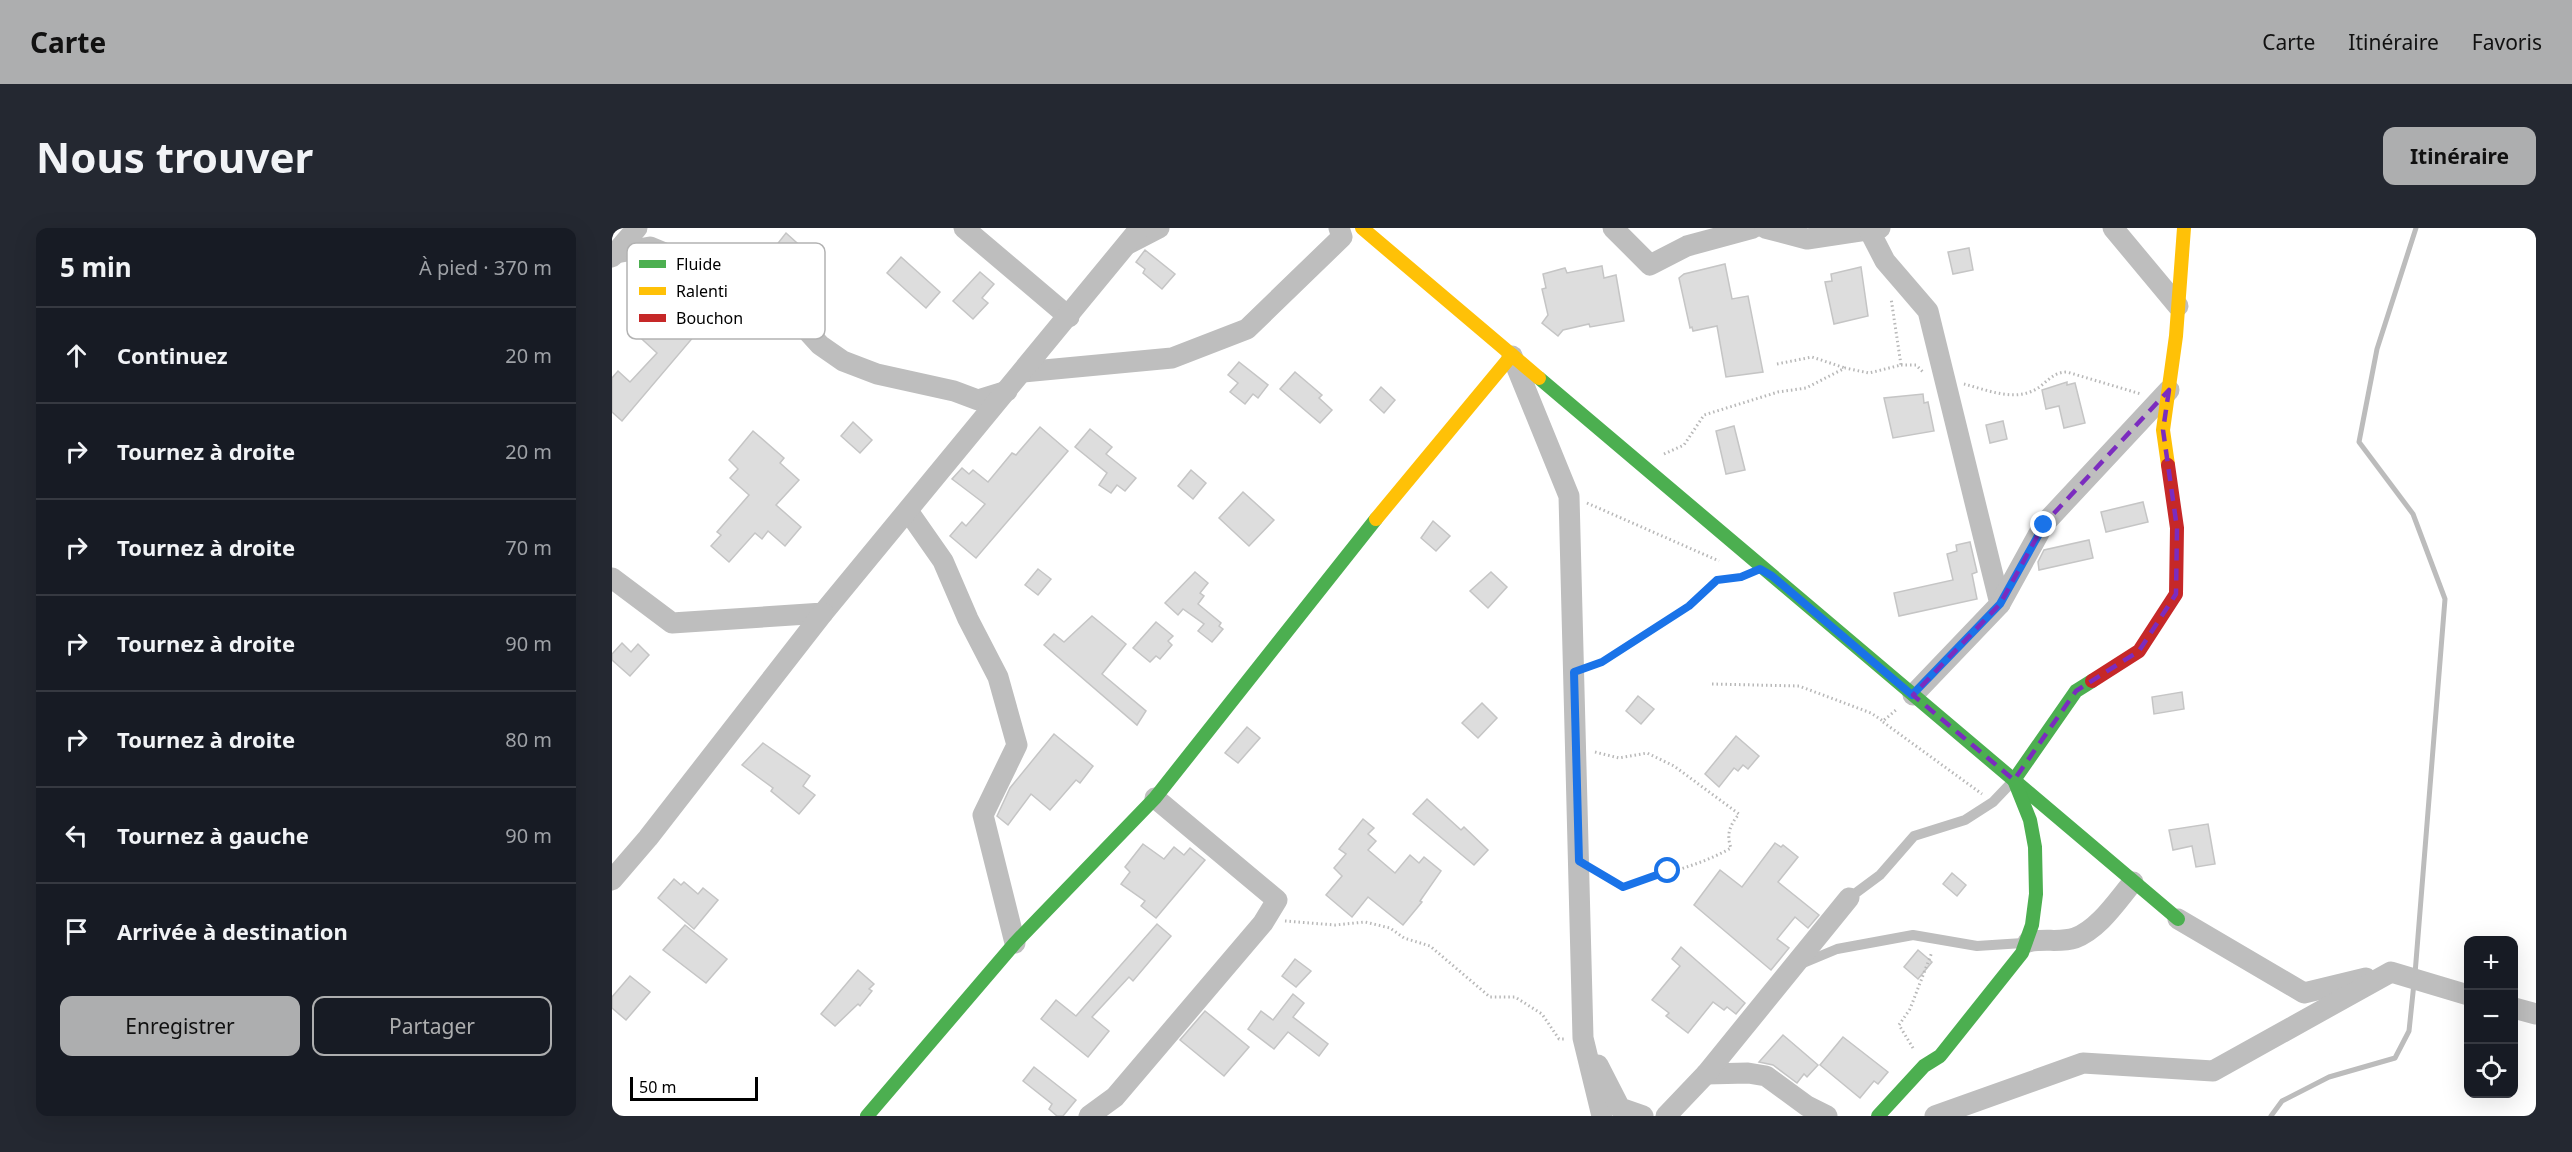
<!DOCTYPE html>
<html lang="fr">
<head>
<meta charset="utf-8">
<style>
  :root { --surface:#171b24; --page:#242831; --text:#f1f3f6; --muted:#9ea1a6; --line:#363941; --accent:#adaeaf }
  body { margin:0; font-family:"Noto Sans",sans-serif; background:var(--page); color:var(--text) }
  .controls { position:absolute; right:18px; bottom:18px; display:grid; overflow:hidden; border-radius:12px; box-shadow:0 6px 24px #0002 }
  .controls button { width:54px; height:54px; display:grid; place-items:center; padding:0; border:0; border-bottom:2px solid var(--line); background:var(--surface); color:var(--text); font:30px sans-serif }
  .scale { position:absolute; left:18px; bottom:15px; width:128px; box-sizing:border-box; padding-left:6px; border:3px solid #000; border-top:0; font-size:16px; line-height:21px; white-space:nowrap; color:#000; -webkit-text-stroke:4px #fff; paint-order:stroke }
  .stop { position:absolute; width:18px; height:18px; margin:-14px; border:4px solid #1a73e8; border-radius:50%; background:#fff }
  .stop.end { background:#1a73e8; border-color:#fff; box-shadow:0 2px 6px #0008 }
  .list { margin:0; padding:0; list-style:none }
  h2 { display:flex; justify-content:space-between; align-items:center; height:78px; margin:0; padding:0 24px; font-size:26px }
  h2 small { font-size:20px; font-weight:400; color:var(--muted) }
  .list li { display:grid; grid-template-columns:39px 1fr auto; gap:18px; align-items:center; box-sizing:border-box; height:96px; padding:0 24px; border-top:2px solid var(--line) }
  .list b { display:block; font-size:22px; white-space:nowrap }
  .list em { font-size:20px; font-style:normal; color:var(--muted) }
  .actions { display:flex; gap:12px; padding:18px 24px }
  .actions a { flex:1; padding:14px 0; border:2px solid var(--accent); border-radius:12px; text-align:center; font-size:21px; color:var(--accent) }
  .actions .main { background:var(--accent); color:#111 }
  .icon { flex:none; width:33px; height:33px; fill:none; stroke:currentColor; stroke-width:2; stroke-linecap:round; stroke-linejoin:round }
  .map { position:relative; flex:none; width:1924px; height:888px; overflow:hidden; border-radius:12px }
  header { display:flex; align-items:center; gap:36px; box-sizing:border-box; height:84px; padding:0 30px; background:var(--accent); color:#111 }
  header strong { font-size:28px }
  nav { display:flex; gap:33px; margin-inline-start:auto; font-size:21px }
  .intro { display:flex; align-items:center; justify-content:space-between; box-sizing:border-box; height:144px; padding:0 36px }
  h1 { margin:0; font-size:42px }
  .button { padding:15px 27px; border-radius:12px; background:var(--accent); color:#111; font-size:21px; font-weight:700 }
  main { display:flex; gap:36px; padding:0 36px }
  aside { flex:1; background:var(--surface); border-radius:12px; box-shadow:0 6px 24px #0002 }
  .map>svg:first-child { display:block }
</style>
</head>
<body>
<header>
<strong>Carte</strong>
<nav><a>Carte</a><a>Itinéraire</a><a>Favoris</a></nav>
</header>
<div class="intro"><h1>Nous trouver</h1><a class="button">Itinéraire</a></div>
<main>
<aside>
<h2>5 min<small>À pied · 370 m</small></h2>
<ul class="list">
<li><svg class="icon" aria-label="ahead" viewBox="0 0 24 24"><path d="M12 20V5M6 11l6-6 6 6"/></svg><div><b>Continuez</b></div><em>20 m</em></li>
<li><svg class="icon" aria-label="right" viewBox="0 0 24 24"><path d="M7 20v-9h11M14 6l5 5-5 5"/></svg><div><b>Tournez à droite</b></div><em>20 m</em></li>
<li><svg class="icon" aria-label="right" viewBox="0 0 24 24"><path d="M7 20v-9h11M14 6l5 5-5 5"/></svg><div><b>Tournez à droite</b></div><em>70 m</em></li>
<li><svg class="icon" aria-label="right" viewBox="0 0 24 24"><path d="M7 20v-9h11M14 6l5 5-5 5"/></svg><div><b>Tournez à droite</b></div><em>90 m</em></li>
<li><svg class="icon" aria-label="right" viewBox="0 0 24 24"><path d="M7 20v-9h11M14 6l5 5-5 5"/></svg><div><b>Tournez à droite</b></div><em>80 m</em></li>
<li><svg class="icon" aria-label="left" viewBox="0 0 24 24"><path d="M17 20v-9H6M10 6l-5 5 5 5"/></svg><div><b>Tournez à gauche</b></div><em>90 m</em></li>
<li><svg class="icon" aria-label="arrive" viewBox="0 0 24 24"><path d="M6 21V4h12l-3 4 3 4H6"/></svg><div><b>Arrivée à destination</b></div></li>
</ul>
<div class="actions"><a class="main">Enregistrer</a><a>Partager</a></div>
</aside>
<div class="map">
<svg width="1924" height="888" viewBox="0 0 1924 888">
  <rect width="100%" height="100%" fill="#fff"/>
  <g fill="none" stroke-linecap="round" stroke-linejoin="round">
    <g stroke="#bcbcbc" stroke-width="5">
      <path d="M 1803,746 L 1833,371 L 1801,286 L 1747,214 L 1765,121 L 1804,0"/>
      <path d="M 1659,888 L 1670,873 L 1717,849 L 1783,830 L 1797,803 L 1802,755"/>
    </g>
  </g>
  <g fill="#ddd" stroke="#c5c5c5" stroke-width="1.5">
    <path d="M 174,5 L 194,23 L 189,28 L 193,33 L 160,64 L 141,47 Z"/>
    <path d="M 1357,20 L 1361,42 L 1341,46 L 1336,24 Z"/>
    <path d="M 533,22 L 563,46 L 550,61 L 531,45 L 533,41 L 524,34 Z"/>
    <path d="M 289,29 L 328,64 L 314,80 L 275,45 Z"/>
    <path d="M 1113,36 L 1120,71 L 1136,68 L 1151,144 L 1114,149 L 1105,98 L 1081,103 L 1080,99 L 1078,100 L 1067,50 L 1072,46 Z"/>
    <path d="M 990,38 L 992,50 L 1004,47 L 1012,93 L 978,99 L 977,96 L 951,102 L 946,108 L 930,95 L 936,87 L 930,61 L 934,60 L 931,46 L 953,40 L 955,45 Z"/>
    <path d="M 1249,39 L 1256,88 L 1222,96 L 1213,54 L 1220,53 L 1219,46 Z"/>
    <path d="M 368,44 L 382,56 L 370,70 L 376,75 L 361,91 L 341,73 Z"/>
    <path d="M 44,50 L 72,74 L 82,63 L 106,80 L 10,193 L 0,184 L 0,150 L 6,143 L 18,154 L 45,125 L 20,102 L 30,90 L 22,83 L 36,67 L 32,64 Z"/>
    <path d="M 627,134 L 656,157 L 646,170 L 641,166 L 633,176 L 618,164 L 626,155 L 616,147 Z"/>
    <path d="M 683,144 L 710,167 L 707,170 L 720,182 L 708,195 L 668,161 Z"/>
    <path d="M 1455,154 L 1455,157 L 1463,155 L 1473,195 L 1452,200 L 1447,178 L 1434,181 L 1430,162 Z"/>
    <path d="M 769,159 L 783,172 L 772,185 L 758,172 Z"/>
    <path d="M 1311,166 L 1312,175 L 1316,174 L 1322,203 L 1281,210 L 1272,170 Z"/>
    <path d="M 1391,193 L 1395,211 L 1378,215 L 1374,197 Z"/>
    <path d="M 241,194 L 260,212 L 248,225 L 229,208 Z"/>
    <path d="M 1122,198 L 1133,242 L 1114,246 L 1104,203 Z"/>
    <path d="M 428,199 L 456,223 L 364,330 L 338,308 L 350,294 L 354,298 L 373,276 L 340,251 L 350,240 L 357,246 L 361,242 L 376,254 L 400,225 L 404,227 Z"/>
    <path d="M 478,201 L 500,219 L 494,226 L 524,250 L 513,263 L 505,257 L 499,265 L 487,257 L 495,245 L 463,219 Z"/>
    <path d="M 141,203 L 172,230 L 168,235 L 187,252 L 164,277 L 189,299 L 173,318 L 156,303 L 150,311 L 143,305 L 117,334 L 99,318 L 109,307 L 105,304 L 137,267 L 118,250 L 126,241 L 117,232 Z"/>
    <path d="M 579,242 L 594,255 L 581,271 L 566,258 Z"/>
    <path d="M 631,264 L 662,292 L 637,318 L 607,290 Z"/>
    <path d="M 1531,274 L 1536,294 L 1494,304 L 1489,284 Z"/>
    <path d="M 821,293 L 838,308 L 824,323 L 809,310 Z"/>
    <path d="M 1477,312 L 1481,330 L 1427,342 L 1426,334 L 1432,322 Z"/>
    <path d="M 1358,314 L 1365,344 L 1360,346 L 1365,371 L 1287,388 L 1282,365 L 1341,352 L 1335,326 L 1345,323 L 1344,317 Z"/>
    <path d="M 426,341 L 439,351 L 426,367 L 413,357 Z"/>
    <path d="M 583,344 L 596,355 L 588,365 L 592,368 L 586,376 L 609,395 L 607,398 L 611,401 L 600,414 L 586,403 L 592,396 L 571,381 L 566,387 L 553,375 Z"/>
    <path d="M 879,344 L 895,359 L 876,380 L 858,363 Z"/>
    <path d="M 480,388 L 514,416 L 490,446 L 534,483 L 525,497 L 432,417 L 442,406 L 452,414 Z"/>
    <path d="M 544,394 L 561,408 L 556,413 L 560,417 L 548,431 L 544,428 L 538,434 L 521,420 Z"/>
    <path d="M 10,415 L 19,424 L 26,416 L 37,427 L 18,448 L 0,432 L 0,426 Z"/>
    <path d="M 1570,464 L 1572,481 L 1542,486 L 1540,469 Z"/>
    <path d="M 1026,468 L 1042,481 L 1029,496 L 1014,483 Z"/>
    <path d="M 870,475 L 885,490 L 866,510 L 850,495 Z"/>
    <path d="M 635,499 L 648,510 L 626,535 L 613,525 Z"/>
    <path d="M 442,506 L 481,538 L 468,555 L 464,552 L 438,582 L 419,566 L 396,597 L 385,588 L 398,560 Z"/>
    <path d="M 1124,508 L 1147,528 L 1136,541 L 1131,537 L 1126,543 L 1122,540 L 1107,559 L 1093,546 Z"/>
    <path d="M 151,515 L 198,548 L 191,558 L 203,567 L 187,586 L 159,563 L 161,560 L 130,537 Z"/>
    <path d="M 815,571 L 849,602 L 852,599 L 876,622 L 862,637 L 801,586 Z"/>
    <path d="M 751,591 L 762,600 L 756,606 L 764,613 L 756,622 L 783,645 L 798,627 L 807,635 L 812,629 L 829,643 L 808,673 L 810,674 L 791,697 L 756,669 L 740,689 L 714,667 L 730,648 L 722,640 L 734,626 L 727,621 Z"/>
    <path d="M 1596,596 L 1603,636 L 1584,639 L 1580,618 L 1561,622 L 1557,602 Z"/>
    <path d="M 1163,615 L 1169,619 L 1171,617 L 1186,629 L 1166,654 L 1207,687 L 1196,700 L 1183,689 L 1165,711 L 1177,720 L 1159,742 L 1082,677 L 1108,642 L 1130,659 Z"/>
    <path d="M 531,616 L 552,631 L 562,619 L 572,627 L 578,620 L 593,632 L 544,690 L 529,678 L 533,673 L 509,656 L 518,644 L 513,639 Z"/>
    <path d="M 1340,645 L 1354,657 L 1345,668 L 1331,656 Z"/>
    <path d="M 62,651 L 69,657 L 72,654 L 86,666 L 91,660 L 106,672 L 82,701 L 46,670 Z"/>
    <path d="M 545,696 L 559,708 L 521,753 L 517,749 L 480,789 L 497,803 L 476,829 L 429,791 L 444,772 L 464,788 Z"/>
    <path d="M 73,697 L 115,731 L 94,755 L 51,722 Z"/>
    <path d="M 1069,719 L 1133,775 L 1124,786 L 1115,779 L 1112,782 L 1101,774 L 1076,805 L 1054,788 L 1057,785 L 1040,772 L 1068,738 L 1060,731 Z"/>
    <path d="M 1306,722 L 1320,734 L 1306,751 L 1292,739 Z"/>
    <path d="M 683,731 L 699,743 L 684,759 L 670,748 Z"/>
    <path d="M 246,742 L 262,756 L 257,761 L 260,763 L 248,778 L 246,776 L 223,798 L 209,786 Z"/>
    <path d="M 18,748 L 38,764 L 14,792 L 0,780 L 0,769 Z"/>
    <path d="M 681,766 L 692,775 L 681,789 L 716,816 L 707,828 L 676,804 L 662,821 L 636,801 L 649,783 L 661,792 Z"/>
    <path d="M 593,783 L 637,819 L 612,848 L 568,812 Z"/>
    <path d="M 1171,807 L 1206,837 L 1195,849 L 1192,846 L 1185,855 L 1161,837 L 1147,834 Z"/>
    <path d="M 1231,809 L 1276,844 L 1266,856 L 1262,853 L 1248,870 L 1208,837 Z"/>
    <path d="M 422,839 L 464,872 L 451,888 L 445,888 L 437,881 L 440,876 L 411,853 Z"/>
  </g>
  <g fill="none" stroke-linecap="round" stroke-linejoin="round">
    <g stroke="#b8b8b8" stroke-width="3" stroke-dasharray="1.5 3" stroke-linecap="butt">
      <path d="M 1165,136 L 1200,129 L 1233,140"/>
      <path d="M 1289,137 L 1304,137 L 1311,144"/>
      <path d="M 1352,156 C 1372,161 1397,172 1418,164 C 1433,159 1438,144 1455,144 L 1529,166"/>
      <path d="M 1052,226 L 1072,217 L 1092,187 L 1166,164 L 1194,160 L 1233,140 L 1257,145 L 1289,137 L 1279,70"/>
      <path d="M 975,275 L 1107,333"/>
      <path d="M 979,438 L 990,434 L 1077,378 L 1105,352 L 1128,349"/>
      <path d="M 1100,456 L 1187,458 L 1259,485 L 1271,493 L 1284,482"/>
      <path d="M 1271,494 L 1370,566"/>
      <path d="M 983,524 L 1007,530 L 1035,525 L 1062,538 L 1127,586 C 1118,597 1114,606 1119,620 C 1086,639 1047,646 1011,659 L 985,644"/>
      <path d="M 673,693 L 723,697 L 753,694 L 778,700 L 792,710 L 818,718 L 878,769 L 903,769 L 930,786 L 947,811 L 954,811"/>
      <path d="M 1301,820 L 1287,797 L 1298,781 L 1320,724"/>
    </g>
    <g stroke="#bebebe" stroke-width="10">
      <path d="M 1237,670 L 1268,647 L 1302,608 L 1353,592 L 1381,574 L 1401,553"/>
      <path d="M 1189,736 L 1225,721 L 1301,707 L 1365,718 L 1411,715"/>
    </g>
    <g stroke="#bebebe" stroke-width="21">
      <path d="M 352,0 L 457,89"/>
      <path d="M 1001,0 L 1038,37 L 1075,18 L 1141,0"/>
      <path d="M 1153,0 L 1195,11 L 1268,0"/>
      <path d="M 1256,0 L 1273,33 L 1316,83 L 1388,376 L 1301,467"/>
      <path d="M 1501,0 L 1566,78"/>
      <path d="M 518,15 L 547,0"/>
      <path d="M 4,25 L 38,19 L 62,29 L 85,50 L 147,87 L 172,98 L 188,95 L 208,117 L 231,133 L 265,146 L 342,163 L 366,172 L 395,163"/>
      <path d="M 0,29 L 25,0"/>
      <path d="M 900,128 L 957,268 L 971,810 L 990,888"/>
      <path d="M 411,144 L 560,130 L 635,101 L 730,9 L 727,0"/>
      <path d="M 296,283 L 331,333 L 356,391 L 386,449 L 405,517 L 371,587 L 403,715"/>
      <path d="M 0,350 L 60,395 L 211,385 L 528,0"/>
      <path d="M 1388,376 L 1432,296 L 1557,162"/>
      <path d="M 0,652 L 36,610 L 211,385"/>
      <path d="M 1566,691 L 1692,765 L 1754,750"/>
      <path d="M 1416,714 C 1431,710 1449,715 1463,710 C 1487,701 1505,673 1521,654"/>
      <path d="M 1902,780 L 1924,786"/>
      <path d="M 986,837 L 1008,880 L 1031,888"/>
      <path d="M 1094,846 L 1136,845 L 1154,848 L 1195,878 L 1215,888"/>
      <path d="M 477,888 L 503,869 L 651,695 L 665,672 L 543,570"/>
      <path d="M 1054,888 L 1094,846 L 1237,670"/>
      <path d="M 1323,888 L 1471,835 L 1601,843 L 1779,744 L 1856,767"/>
    </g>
    <g stroke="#4caf50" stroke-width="14">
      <path d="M 927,150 L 1566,691"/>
      <path d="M 255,888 L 403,715 L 543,570 L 764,291"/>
      <path d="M 1266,888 L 1312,838 L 1328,828 L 1410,725 L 1420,697 L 1424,666 L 1423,619 L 1418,592 L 1402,552 L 1464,463 L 1480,453"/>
    </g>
    <g stroke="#ffc107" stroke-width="14">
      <path d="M 750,0 L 927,150"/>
      <path d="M 1556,237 L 1551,202 L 1564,108 L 1572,0"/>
      <path d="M 764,291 L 900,127"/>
    </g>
    <path stroke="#c62828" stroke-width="14" d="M 1480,453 L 1527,423 L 1564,366 L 1565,300 L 1556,237"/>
  </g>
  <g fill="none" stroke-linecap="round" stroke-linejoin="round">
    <path stroke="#1a73e8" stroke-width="8" d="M 1056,643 L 1011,659 L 967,633 L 962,444 L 990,434 L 1077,378 L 1105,352 L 1129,349 L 1148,341 L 1160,348 L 1300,467 L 1388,376 L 1432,297"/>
  </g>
  <path fill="none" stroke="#7b2cbf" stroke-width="4.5" stroke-dasharray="12 8" stroke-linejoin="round" d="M 1557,162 L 1551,202 L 1565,300 L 1564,366 L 1527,423 L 1464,463 L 1402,552 L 1301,467 L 1388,376 L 1432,296 Z"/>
  <rect x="15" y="15" width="198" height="96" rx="9" fill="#fff" stroke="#b2b2b2" stroke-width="1.5"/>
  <rect x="27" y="32" width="27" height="8" fill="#4caf50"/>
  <rect x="27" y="59" width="27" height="8" fill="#ffc107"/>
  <rect x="27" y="86" width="27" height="8" fill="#c62828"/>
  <g font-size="16" fill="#000">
    <text x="64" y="42">Fluide</text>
    <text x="64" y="69">Ralenti</text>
    <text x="64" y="96">Bouchon</text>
  </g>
</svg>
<div class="controls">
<button>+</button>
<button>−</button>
<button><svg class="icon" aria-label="locate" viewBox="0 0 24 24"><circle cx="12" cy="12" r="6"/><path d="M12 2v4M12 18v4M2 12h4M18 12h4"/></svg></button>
</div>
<div class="scale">50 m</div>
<div class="stop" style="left:1056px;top:643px"></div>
<div class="stop end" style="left:1432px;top:297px"></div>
</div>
</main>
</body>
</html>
